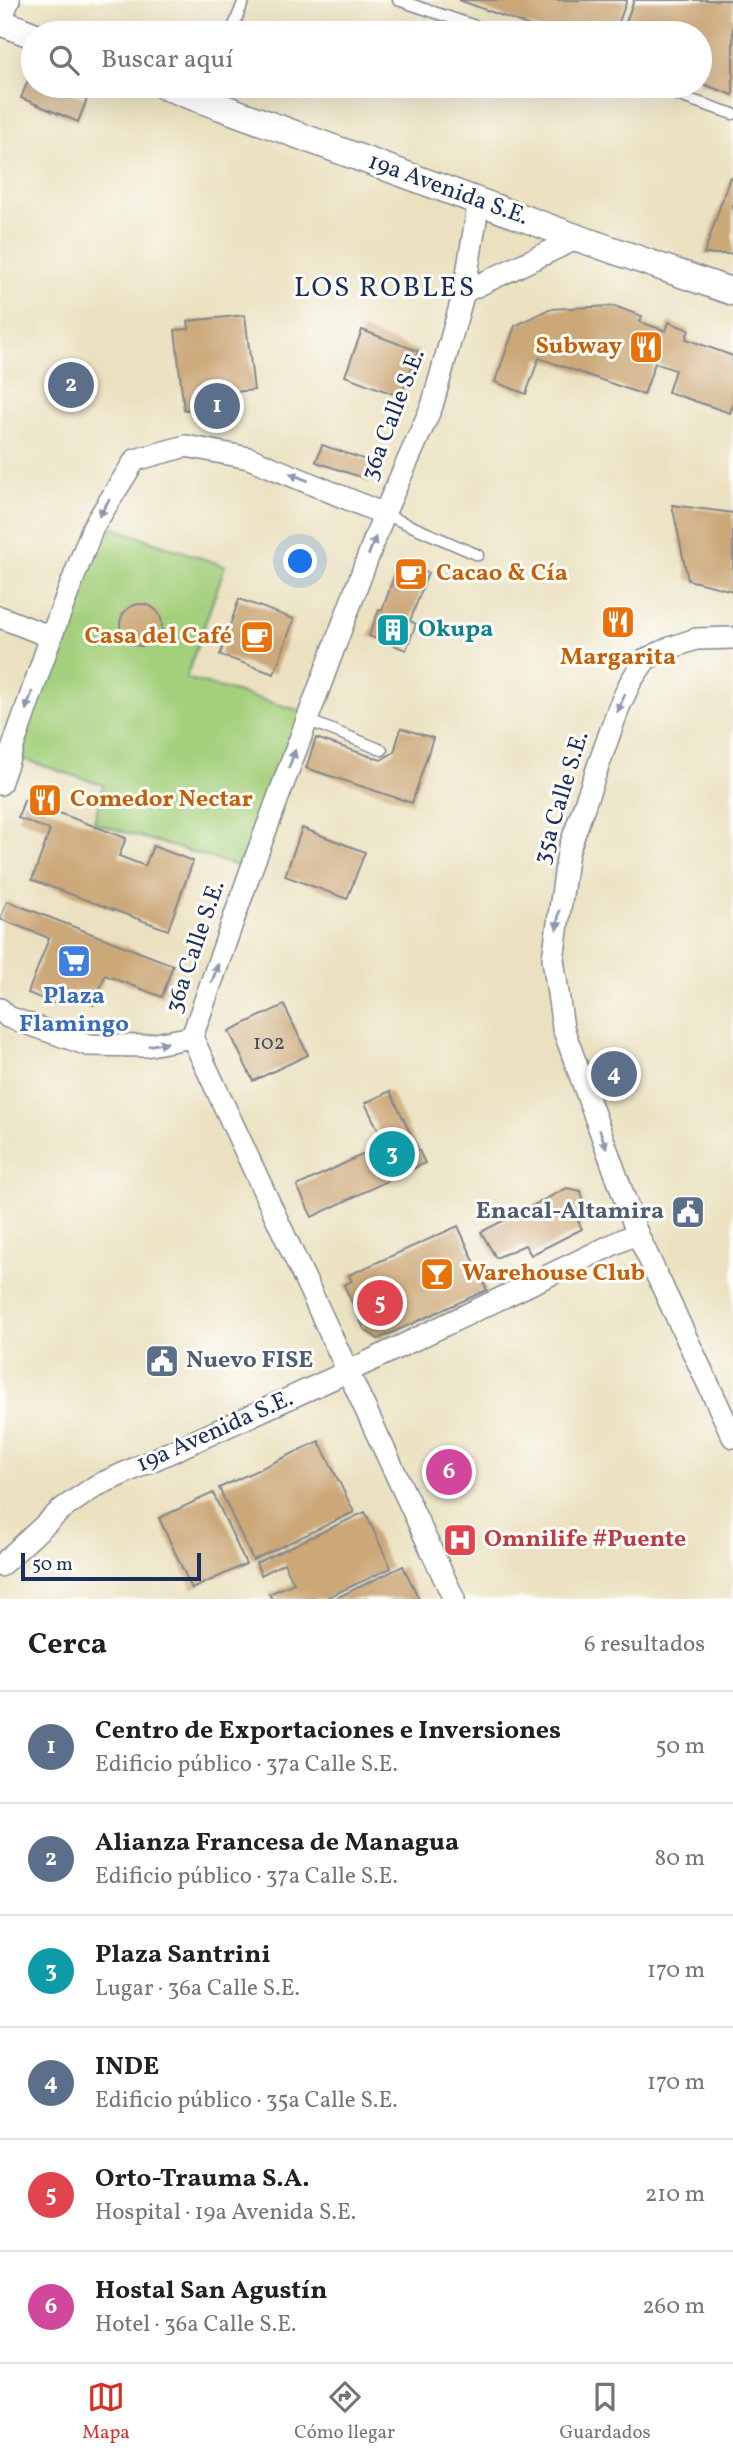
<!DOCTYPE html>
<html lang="es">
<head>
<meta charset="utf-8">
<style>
  :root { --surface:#fff; --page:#f6f6f6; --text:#202124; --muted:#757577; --line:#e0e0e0; --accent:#d93025 }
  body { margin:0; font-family:Vollkorn,serif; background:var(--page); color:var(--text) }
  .scale { position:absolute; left:21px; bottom:18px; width:180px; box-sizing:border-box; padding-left:7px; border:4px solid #1b2f5e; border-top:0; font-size:19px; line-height:24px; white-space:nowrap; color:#1b2f5e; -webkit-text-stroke:5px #fdfcf7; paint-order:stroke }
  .you { position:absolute; left:301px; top:562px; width:24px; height:24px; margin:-18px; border:5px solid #fff; border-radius:50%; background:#1a73e8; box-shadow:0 0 0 10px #1a73e833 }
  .badge { display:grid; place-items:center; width:46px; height:46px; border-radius:50%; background:var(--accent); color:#fff; font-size:23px; font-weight:700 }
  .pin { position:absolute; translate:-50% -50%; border:4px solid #fff; box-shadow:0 2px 7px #0006 }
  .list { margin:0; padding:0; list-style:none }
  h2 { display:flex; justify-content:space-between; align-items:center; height:91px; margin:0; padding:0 28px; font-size:30px }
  h2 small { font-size:23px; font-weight:400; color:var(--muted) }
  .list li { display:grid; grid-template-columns:46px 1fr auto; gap:21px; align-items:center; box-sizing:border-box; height:112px; padding:0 28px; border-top:2px solid var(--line) }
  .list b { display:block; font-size:26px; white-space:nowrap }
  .list p { margin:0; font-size:23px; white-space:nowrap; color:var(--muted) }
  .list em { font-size:23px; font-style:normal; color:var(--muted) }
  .icon { flex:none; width:38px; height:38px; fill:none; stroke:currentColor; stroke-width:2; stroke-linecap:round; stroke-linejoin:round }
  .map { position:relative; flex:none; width:733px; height:1599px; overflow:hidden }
  .search { position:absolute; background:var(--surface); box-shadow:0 7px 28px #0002; left:21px; right:21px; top:21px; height:77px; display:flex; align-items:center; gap:18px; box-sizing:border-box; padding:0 24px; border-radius:38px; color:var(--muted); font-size:26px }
  .sheet { height:763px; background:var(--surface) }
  nav { display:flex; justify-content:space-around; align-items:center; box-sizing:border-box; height:98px; border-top:2px solid var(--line); background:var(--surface); font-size:19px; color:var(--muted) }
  nav a { display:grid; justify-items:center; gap:4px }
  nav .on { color:var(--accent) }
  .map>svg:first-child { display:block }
</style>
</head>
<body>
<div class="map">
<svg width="733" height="1599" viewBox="0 0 733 1599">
  <rect width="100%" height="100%" fill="#fdfcf7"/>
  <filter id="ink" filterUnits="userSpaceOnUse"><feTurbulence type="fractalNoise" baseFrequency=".0143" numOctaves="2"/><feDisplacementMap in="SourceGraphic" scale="14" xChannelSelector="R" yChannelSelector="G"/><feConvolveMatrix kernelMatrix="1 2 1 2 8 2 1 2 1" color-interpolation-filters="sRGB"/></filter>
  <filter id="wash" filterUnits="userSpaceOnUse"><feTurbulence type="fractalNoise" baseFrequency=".00686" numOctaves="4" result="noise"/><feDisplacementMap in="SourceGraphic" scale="28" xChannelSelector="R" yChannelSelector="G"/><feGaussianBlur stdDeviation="1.57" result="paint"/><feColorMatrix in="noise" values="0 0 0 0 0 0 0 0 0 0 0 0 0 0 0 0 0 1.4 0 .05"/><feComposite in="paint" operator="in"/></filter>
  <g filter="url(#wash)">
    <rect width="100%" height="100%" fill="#ebe1c0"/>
    <path fill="#a4d07d" stroke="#60806e" stroke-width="2" d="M 96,522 L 225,566 L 186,678 L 309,713 L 251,870 L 94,823 L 103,785 L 10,755 Z"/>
    <g id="blocks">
      <g fill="#cca879">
        <path d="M 459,0 L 627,0 L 615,33 L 549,33 Z"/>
        <path d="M 634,0 L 733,0 L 733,95 L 700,83 L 700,33 L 622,33 Z"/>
        <path d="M 30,75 L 33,76 L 33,86 L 56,86 L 87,99 L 78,122 L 21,98 Z"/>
        <path d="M 730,177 L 733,178 L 733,254 L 704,254 Z"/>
        <path d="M 614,306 L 642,316 L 640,322 L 666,331 L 669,322 L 689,330 L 686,339 L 733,356 L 733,404 L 730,413 L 668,392 L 675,370 L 655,363 L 644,395 L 539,358 L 526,394 L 495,382 L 515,326 L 549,309 Z"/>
        <path d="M 245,315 L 254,390 L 211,394 L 213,406 L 184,410 L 175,330 L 189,329 L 188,321 Z"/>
        <path d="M 362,330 L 418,351 L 401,397 L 345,376 Z"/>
        <path d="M 322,445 L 372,462 L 366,479 L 316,462 Z"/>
        <path d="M 672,505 L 733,513 L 733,591 L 688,580 Z"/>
        <path d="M 399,562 L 428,573 L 410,621 L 416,624 L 406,650 L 369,636 L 379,610 L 382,611 Z"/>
        <path d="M 239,599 L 294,619 L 274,674 L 220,655 Z"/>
        <circle cx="141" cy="625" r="21"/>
        <path d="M 401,728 L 433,738 L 412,803 L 306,768 L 316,738 L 381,760 L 394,752 Z"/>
        <path d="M 24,800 L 126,838 L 119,856 L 145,866 L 153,846 L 193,861 L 168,930 L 32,880 L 50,830 L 18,818 Z"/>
        <path d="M 302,828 L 365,852 L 347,899 L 285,876 Z"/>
        <path d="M 7,901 L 173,965 L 162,997 L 105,975 L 94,1005 L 61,992 L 57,1005 L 28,993 L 49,938 L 0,919 Z"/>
        <path d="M 284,1005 L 308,1055 L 253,1081 L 229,1031 Z"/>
        <path d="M 390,1091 L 425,1163 L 312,1217 L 297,1186 L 385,1144 L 365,1103 Z"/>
        <path d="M 567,1188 L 581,1191 L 586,1212 L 577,1218 L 582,1229 L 531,1255 L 525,1245 L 496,1258 L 481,1232 Z"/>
        <path d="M 458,1226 L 487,1290 L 378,1339 L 364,1329 L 344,1285 L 352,1281 L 349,1275 Z"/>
        <path d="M 319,1441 L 354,1512 L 253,1560 L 219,1488 Z"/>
        <path d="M 213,1493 L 246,1564 L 192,1589 L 159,1518 Z"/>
        <path d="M 365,1512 L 391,1568 L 324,1599 L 272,1599 L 269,1594 L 294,1583 L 284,1563 L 261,1575 L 256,1563 Z"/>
        <path d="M 403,1566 L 419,1599 L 334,1599 Z"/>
      </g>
    </g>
  </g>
  <g filter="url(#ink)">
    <use href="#blocks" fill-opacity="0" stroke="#83888f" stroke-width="2"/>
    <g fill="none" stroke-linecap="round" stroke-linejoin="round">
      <g stroke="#83888f" stroke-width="13">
        <g id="service">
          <path d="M 398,0 L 496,33"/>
          <path d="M 231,33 L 244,0"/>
          <path d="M 650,86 L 733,114"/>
          <path d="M 384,514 L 478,555"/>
          <path d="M 307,720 L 382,750"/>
        </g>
      </g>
      <g stroke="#83888f" stroke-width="24">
        <g id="minor">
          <path d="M 0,22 L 9,0"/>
          <path d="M 464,292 L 578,238"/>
          <path d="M 0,617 L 51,637"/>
          <path d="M 733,638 L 696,639 L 670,648 L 646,659 L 631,681 L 619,707 L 568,852 L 553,959 L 563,1028 L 637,1233 L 733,1437"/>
          <path d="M 0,784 L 51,637 L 93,527 L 135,460 L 186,446 L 249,458 L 384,514"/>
          <path d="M 0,1009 L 8,1017 L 88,1045 L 145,1046 L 192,1037"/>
          <path d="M 0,1566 L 62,1509 L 96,1486 L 349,1371 L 637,1233"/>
          <path d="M 454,1599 L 192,1037 L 251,870 L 384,514 L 432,406 L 464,292 L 479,201"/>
        </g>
      </g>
      <g stroke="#83888f" stroke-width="29">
        <g id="tertiary">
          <path d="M 0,22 L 33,35"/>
          <path d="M 164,86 L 578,238 L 733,292"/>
        </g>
      </g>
      <use href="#service" stroke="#fff" stroke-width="10"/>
      <use href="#minor" stroke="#fff" stroke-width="21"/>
      <use href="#tertiary" stroke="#fff" stroke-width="26"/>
    </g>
    <defs><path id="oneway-solid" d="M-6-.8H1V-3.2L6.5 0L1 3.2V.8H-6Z" transform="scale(1.75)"/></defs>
    <g fill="#8d97ae">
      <use href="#oneway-solid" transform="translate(299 477) rotate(-158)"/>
      <use href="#oneway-solid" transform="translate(104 508) rotate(122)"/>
      <use href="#oneway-solid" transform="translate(372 546) rotate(-69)"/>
      <use href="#oneway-solid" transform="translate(29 701) rotate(109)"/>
      <use href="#oneway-solid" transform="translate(621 703) rotate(114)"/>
      <use href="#oneway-solid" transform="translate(292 759) rotate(-70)"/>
      <use href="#oneway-solid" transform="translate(558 920) rotate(98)"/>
      <use href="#oneway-solid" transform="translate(215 973) rotate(-71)"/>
      <use href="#oneway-solid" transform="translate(158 1044) rotate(-10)"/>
      <use href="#oneway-solid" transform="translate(603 1139) rotate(70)"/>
    </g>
  </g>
  <defs>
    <g id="restaurant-square" transform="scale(1.75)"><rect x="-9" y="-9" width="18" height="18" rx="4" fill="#e8710a" stroke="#fdfcf7"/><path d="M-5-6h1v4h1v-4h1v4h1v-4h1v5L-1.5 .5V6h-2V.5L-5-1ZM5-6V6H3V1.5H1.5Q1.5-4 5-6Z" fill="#fff"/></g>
    <g id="cafe-square" transform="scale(1.75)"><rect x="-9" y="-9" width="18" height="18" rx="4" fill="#e8710a" stroke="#fdfcf7"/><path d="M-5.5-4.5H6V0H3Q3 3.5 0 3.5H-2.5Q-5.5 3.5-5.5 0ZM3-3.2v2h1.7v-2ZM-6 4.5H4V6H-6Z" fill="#fff"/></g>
    <g id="building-square" transform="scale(1.75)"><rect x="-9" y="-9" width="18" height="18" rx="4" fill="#0f9aa8" stroke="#fdfcf7"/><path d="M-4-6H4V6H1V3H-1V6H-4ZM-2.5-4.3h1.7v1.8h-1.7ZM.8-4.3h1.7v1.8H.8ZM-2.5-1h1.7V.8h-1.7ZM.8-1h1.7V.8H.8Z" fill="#fff"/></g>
    <g id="supermarket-square" transform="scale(1.75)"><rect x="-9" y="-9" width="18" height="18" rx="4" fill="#3f7fe0" stroke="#fdfcf7"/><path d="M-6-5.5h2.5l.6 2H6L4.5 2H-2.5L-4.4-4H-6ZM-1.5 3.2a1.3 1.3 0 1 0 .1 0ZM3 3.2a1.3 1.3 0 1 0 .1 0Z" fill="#fff"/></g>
    <g id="civic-square" transform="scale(1.75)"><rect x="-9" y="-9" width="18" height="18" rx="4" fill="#5c6f8a" stroke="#fdfcf7"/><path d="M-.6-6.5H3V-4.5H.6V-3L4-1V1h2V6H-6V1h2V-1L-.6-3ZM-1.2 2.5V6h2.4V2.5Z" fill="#fff"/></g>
    <g id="bar-square" transform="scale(1.75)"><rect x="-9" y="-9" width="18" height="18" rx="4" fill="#e8710a" stroke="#fdfcf7"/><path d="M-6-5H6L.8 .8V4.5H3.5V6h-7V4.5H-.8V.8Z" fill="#fff"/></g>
    <g id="hospital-square" transform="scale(1.75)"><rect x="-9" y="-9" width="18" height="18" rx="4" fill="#e0444e" stroke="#fdfcf7"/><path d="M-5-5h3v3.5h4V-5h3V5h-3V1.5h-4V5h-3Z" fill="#fff"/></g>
  </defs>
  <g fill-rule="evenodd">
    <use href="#restaurant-square" x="646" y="347"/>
    <use href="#cafe-square" x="411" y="574"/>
    <use href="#restaurant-square" x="618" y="622"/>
    <use href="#building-square" x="393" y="630"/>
    <use href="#cafe-square" x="257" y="637"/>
    <use href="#restaurant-square" x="45" y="800"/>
    <use href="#supermarket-square" x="74" y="961"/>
    <use href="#civic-square" x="688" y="1212"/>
    <use href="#bar-square" x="437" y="1274"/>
    <use href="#civic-square" x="162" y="1361"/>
    <use href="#hospital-square" x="460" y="1540"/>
  </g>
  <g text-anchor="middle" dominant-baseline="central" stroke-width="6" stroke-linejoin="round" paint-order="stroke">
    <g font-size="21" fill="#474d65">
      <text x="269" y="1043">102</text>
    </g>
    <g font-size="24" fill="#1b2f5e" stroke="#fdfcf7">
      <text transform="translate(448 190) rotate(20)">19a Avenida S.E.</text>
      <text transform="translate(394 415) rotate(-69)">36a Calle S.E.</text>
      <text transform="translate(562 798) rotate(-73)">35a Calle S.E.</text>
      <text transform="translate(196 947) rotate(-71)">36a Calle S.E.</text>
      <text transform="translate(215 1432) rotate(-24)">19a Avenida S.E.</text>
    </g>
    <g font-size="24" font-weight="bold" fill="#c56008" stroke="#fdfcf7" text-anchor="start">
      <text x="622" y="347" text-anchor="end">Subway</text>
      <text x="436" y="574">Cacao &amp; Cía</text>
      <text x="232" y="637" text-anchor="end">Casa del Café</text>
      <text x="618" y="658" text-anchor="middle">Margarita</text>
      <text x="70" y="800">Comedor Nectar</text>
      <text x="462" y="1274">Warehouse Club</text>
    </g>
    <g font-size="24" font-weight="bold" fill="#0d838f" stroke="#fdfcf7" text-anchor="start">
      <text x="418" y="630">Okupa</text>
    </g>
    <g font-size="24" font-weight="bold" fill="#366cbe" stroke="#fdfcf7">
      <text x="74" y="997">Plaza<tspan x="74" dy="28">Flamingo</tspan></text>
    </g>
    <g font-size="24" font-weight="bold" fill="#4e5e75" stroke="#fdfcf7" text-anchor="end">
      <text x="664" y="1212">Enacal-Altamira</text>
      <text x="186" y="1361" text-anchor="start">Nuevo FISE</text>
    </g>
    <g font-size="24" font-weight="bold" fill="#be3a42" stroke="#fdfcf7" text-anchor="start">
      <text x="484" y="1540">Omnilife #Puente</text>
    </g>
    <g font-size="28" letter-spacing="2" fill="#1b2f5e" stroke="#fdfcf7">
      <text x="385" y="288">LOS ROBLES</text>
    </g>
  </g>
</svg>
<div class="scale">50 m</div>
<div class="you"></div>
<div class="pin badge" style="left:217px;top:406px;background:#5c6f8a">1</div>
<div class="pin badge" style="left:71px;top:385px;background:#5c6f8a">2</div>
<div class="pin badge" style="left:392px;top:1154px;background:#0f9aa8">3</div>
<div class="pin badge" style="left:614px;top:1074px;background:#5c6f8a">4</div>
<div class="pin badge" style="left:380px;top:1303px;background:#e0444e">5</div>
<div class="pin badge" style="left:449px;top:1472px;background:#d1479c">6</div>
<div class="search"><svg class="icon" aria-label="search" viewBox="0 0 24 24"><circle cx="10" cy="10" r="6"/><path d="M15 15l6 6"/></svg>Buscar aquí</div>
</div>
<section class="sheet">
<h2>Cerca<small>6 resultados</small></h2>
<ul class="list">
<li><span class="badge" style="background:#5c6f8a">1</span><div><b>Centro de Exportaciones e Inversiones</b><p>Edificio público · 37a Calle S.E.</p></div><em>50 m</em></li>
<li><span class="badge" style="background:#5c6f8a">2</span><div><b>Alianza Francesa de Managua</b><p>Edificio público · 37a Calle S.E.</p></div><em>80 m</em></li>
<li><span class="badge" style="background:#0f9aa8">3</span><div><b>Plaza Santrini</b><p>Lugar · 36a Calle S.E.</p></div><em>170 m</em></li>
<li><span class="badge" style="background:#5c6f8a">4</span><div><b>INDE</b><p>Edificio público · 35a Calle S.E.</p></div><em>170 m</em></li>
<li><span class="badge" style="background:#e0444e">5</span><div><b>Orto-Trauma S.A.</b><p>Hospital · 19a Avenida S.E.</p></div><em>210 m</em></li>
<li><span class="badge" style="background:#d1479c">6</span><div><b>Hostal San Agustín</b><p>Hotel · 36a Calle S.E.</p></div><em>260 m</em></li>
</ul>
</section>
<nav>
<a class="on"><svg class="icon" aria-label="map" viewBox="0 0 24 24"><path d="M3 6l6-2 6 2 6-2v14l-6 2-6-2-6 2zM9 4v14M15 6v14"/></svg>Mapa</a>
<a><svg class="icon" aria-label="directions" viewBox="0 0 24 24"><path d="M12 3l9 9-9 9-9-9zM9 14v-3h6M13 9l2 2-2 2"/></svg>Cómo llegar</a>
<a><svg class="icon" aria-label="saved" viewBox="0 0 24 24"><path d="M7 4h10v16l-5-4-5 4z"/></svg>Guardados</a>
</nav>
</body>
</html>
